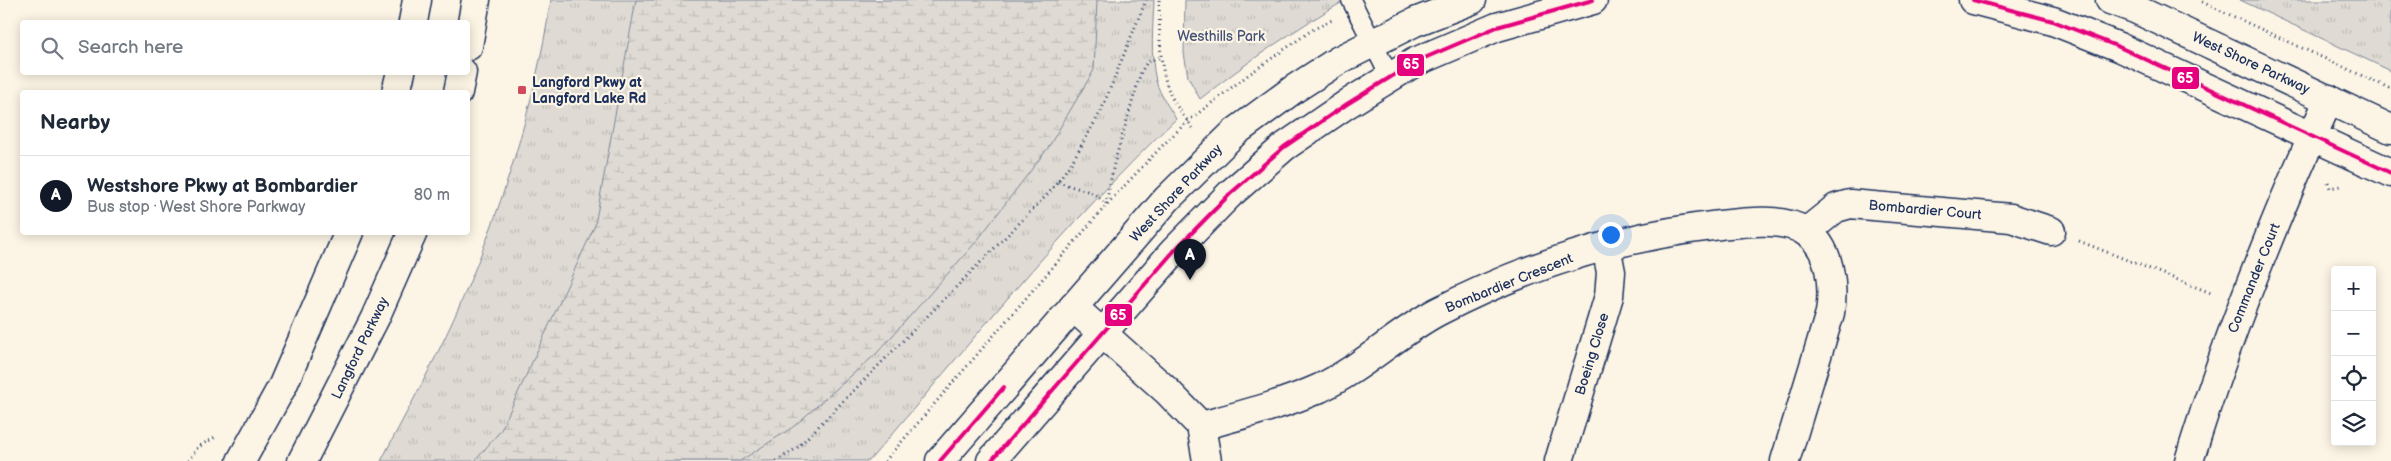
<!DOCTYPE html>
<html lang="en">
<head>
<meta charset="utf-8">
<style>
  :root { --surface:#fff; --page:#f2f2f3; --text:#1f2937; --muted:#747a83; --line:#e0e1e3; --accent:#111827 }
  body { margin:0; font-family:"Balsamiq Sans",sans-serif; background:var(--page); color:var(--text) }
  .controls { position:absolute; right:15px; bottom:15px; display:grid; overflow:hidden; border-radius:5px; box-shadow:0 2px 12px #0003 }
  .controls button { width:45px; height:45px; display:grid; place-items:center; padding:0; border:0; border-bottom:1px solid var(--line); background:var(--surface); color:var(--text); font:25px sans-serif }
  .you { position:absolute; left:1610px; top:234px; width:18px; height:18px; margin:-12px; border:4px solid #fff; border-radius:50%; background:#1a73e8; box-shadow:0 0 0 8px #1a73e833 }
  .badge { display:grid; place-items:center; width:32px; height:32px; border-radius:50%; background:var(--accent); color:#fff; font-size:16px; font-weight:700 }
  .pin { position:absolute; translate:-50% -41px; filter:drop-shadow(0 1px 2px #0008) }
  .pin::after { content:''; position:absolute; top:26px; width:18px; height:15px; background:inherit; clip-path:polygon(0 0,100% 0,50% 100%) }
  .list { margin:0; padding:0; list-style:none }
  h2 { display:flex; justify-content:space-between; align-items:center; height:65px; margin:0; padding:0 20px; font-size:21px }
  h2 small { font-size:16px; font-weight:400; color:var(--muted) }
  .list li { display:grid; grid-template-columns:32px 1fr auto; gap:15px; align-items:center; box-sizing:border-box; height:80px; padding:0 20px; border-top:1px solid var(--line) }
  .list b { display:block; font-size:19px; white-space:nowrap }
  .list p { margin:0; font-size:16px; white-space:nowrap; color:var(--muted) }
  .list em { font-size:16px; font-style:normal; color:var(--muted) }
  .icon { flex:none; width:28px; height:28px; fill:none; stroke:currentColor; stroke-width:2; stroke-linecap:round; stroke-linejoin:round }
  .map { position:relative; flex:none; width:2391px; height:461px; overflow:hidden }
  .search { position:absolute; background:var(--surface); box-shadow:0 2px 12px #0003; left:20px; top:20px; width:450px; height:55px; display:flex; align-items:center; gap:12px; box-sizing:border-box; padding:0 18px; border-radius:5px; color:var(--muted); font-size:19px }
  .panel { position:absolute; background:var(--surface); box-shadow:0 2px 12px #0003; left:20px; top:90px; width:450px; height:145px; border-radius:5px }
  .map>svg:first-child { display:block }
</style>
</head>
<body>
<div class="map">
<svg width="2391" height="461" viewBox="0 0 2391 461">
  <defs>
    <pattern id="grass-tufts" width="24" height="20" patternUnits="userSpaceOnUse" patternTransform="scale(1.25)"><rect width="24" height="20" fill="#dfdbd4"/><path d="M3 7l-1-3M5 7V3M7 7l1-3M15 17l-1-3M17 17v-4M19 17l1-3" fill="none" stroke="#bfbcb8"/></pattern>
    <pattern id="wetland-marsh" width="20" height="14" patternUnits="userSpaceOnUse" patternTransform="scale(1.25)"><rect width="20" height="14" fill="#dfdbd4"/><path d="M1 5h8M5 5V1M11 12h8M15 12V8" fill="none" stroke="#bfbcb8"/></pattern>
  </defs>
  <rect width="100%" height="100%" fill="#fcf5e5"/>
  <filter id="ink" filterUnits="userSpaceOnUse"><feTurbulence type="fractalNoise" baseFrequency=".02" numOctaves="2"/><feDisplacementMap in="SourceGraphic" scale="10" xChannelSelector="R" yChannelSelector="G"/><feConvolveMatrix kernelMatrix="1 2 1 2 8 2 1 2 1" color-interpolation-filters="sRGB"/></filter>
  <g filter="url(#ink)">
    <g fill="url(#grass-tufts)" stroke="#7d8599">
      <path d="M 551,0 L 1154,0 C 1153,26 1150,55 1156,81 C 1160,95 1169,107 1176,119 C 1065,224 969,345 869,461 L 381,461 C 406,413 433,365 455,316 C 500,216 534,108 551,0 Z"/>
      <path d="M 1185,0 L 1346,0 C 1295,29 1247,62 1200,99 L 1188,77 L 1184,53 Z"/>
      <path d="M 2240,0 L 2391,0 L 2391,71 Z"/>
    </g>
    <path fill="url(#wetland-marsh)" stroke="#7d8599" d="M 636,0 L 1097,0 L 1094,70 L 1048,148 L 976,242 L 877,353 L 793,427 L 740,461 L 475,461 L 501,430 L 595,225 Z"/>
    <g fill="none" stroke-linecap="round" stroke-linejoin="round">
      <g stroke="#1b2f5e" stroke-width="21">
        <path id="service" d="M 1351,0 L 1390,77"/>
      </g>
      <g stroke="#1b2f5e" stroke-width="31">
        <g id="minor">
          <path d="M 1806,232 L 1836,208 L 1850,204 L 2011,218 L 2051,231"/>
          <path d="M 1073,307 L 1167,391 L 1201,426 L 1207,461"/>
          <path d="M 1201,426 C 1241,415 1282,405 1320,388 C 1362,368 1396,334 1437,312 C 1525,266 1621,236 1720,225 C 1745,222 1781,217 1805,231 C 1831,247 1834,286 1830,313 L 1785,461"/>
          <path d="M 1559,461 L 1609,296 L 1611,272 L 1606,246"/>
          <path d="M 2189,461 C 2227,337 2275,217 2329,99"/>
        </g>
      </g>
      <g stroke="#1b2f5e" stroke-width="31">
        <g id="secondary">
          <path d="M 1973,0 L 2053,21 L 2119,47 L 2391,173"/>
          <path d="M 2110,0 L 2135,9 L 2391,129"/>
          <path d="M 413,22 L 417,0"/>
          <path d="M 468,46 L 476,0"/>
          <path d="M 396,92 L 401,72"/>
          <path d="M 458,92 L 462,72"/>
          <path d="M 241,461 L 283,385 L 349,232"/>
          <path d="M 302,461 L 375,318 L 413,232"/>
          <path d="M 940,461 L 1167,199 L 1234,133 L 1294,89 L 1339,60 L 1415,22 L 1472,0"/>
          <path d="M 991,461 L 1174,251 L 1230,194 L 1284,147 L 1347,104 L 1415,62 L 1497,27 L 1593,0"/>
        </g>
      </g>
      <g stroke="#1b2f5e" stroke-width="3" stroke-dasharray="1 4" stroke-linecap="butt">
        <path d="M 1159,0 C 1160,32 1158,67 1171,96 C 1177,108 1186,118 1193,128"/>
        <path d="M 2202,2 L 2391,89"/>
        <path d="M 1058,181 C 1079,192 1087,185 1106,204"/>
        <path d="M 2328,182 L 2330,188 L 2340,186"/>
        <path d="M 1106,204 L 1114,164 L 1141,72 L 1147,62 L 1161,57"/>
        <path d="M 2079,241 L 2211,293"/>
        <path d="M 188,461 L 198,447 L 217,436"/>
        <path d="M 776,461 L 797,448 L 1049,193 L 1072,162 L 1101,111 L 1146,0"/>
        <path d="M 885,461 L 1110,201 L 1164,144 L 1188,121 L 1248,75 L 1312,30 L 1332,20"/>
      </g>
      <use href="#service" stroke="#fcf5e5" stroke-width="18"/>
      <use href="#minor" stroke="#fcf5e5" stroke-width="28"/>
      <use href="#secondary" stroke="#fcf5e5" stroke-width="28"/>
      <g stroke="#fcf5e5" stroke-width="8">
        <g id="bus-1">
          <path d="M 1973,0 L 2053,21 L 2119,47 L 2391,173"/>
          <path d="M 940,461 L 1004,387"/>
          <path d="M 991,461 L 1174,251 L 1230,194 L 1284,147 L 1347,104 L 1415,62 L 1497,27 L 1593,0"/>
        </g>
      </g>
      <use href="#bus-1" stroke="#e5007d" stroke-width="4"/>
    </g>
  </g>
  <rect fill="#d1495b" stroke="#fcf5e5" stroke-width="2" x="517" y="85" width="10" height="10" rx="2.5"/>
  <g text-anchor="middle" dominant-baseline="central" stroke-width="4.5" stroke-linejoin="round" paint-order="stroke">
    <g font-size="14" fill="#425176" stroke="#fcf5e5">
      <text x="1221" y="36">Westhills Park</text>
    </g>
    <g font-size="14" fill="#1b2f5e" stroke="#fcf5e5">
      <text transform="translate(2251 63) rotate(25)">West Shore Parkway</text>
      <text transform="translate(1176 193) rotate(-47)">West Shore Parkway</text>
      <text transform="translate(1925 210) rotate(5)">Bombardier Court</text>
      <text transform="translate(2254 278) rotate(-68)">Commander Court</text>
      <text transform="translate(1509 283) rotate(-22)">Bombardier Crescent</text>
      <text transform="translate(360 348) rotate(-64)">Langford Parkway</text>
      <text transform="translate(1592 354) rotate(-73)">Boeing Close</text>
    </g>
    <g font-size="14" font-weight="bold" fill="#1b2f5e" stroke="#fcf5e5" text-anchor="start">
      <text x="532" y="82">Langford Pkwy at<tspan x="532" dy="16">Langford Lake Rd</tspan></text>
    </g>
  </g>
  <g stroke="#fcf5e5" stroke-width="2">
    <rect x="1396" y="53" width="29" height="24" rx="5" fill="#e5007d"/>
    <rect x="2171" y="66" width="29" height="24" rx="5" fill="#e5007d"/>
    <rect x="1104" y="303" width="29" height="24" rx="5" fill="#e5007d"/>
  </g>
  <g font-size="14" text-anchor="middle" font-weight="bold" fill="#fff">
    <text x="1411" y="69">65</text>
    <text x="2185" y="83">65</text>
    <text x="1118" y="320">65</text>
  </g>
</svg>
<div class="controls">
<button>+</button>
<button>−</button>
<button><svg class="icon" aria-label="locate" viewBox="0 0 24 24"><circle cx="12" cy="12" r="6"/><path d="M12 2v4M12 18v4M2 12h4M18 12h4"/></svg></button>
<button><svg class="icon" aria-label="layers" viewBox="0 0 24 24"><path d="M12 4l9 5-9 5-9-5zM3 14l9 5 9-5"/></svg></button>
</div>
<div class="you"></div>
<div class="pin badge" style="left:1190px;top:280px">A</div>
<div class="search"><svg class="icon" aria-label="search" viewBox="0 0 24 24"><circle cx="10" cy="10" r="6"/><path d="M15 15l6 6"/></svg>Search here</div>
<section class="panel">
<h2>Nearby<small></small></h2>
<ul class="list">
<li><span class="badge">A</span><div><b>Westshore Pkwy at Bombardier</b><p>Bus stop · West Shore Parkway</p></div><em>80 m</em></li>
</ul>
</section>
</div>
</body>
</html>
